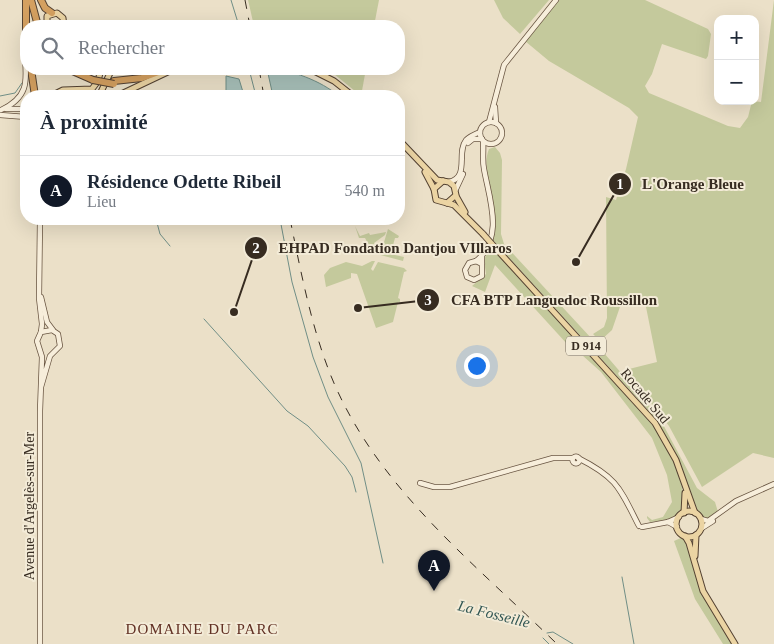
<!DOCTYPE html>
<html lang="fr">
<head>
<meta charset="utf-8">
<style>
  :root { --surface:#fff; --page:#f6f6f7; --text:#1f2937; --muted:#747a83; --line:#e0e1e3; --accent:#111827 }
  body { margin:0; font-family:Georgia,serif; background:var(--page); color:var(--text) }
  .controls { position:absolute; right:15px; top:15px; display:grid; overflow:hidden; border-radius:10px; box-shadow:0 5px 20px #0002 }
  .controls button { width:45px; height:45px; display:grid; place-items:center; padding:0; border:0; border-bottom:1px solid var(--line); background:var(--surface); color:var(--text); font:25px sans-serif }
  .you { position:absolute; left:476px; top:365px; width:18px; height:18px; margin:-12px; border:4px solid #fff; border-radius:50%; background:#1a73e8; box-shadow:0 0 0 8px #1a73e833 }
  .badge { display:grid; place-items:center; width:32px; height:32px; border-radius:50%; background:var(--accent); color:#fff; font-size:16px; font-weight:700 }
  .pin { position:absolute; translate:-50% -41px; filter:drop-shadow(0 1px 2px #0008) }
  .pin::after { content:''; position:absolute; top:26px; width:18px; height:15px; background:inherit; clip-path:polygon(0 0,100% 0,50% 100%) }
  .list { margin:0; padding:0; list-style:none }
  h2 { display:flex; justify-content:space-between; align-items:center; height:65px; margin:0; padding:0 20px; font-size:21px }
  h2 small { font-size:16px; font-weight:400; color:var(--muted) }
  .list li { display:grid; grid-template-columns:32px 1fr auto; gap:15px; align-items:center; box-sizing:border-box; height:70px; padding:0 20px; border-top:1px solid var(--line) }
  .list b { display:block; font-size:19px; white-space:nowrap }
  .list p { margin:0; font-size:16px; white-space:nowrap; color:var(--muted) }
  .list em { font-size:16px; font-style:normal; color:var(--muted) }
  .icon { flex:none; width:28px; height:28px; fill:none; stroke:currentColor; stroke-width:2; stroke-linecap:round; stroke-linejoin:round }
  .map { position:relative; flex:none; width:774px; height:644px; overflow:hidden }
  .search { position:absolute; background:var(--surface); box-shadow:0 5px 20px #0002; left:20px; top:20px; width:385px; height:55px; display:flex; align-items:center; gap:12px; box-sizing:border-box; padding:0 18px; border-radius:20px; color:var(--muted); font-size:19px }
  .panel { position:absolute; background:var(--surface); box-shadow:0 5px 20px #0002; left:20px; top:90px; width:385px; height:135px; border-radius:20px }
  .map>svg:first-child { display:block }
</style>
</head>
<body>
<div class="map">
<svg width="774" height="644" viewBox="0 0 774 644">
  <rect width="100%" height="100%" fill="#ebe0c8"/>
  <g fill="#c4c99c">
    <path d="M 248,0 L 379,0 L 374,26 L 254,26 Z"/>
    <path d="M 494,0 L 549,0 L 520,34 L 503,18 Z"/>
    <path d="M 559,0 L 645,0 L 708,29 L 711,34 L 708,56 L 706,59 L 662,44 L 652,74 L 645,86 L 649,93 L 728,126 L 740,128 L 748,117 L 752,101 L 761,102 L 774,0 L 774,458 L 753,453 L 702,487 L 669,426 L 625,370 L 657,362 L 645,302 L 622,301 L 612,330 L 600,341 L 593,334 L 604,327 L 607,318 L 606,197 L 616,200 L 626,169 L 638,117 L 629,108 L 549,61 L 525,41 Z"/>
    <path d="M 328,69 L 366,69 L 361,96 Z"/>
    <path d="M 495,147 L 500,153 L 502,160 L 501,234 L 504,244 L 592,339 L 659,417 L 697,488 L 715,502 L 718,512 L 708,519 C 699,516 695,507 693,499 C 680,462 670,440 647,409 L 492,239 C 502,207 479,172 489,149 Z"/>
    <path d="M 355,226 L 360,236 L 369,233 L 370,235 L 386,232 L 385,235 L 374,243 L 377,251 L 381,252 L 388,229 L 399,236 L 398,238 L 395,238 L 392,249 L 396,250 L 395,255 L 404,257 L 403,261 L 373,253 L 365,238 L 359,238 Z"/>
    <path d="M 490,244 L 652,423 C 663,440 698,498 677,516 C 670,521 658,521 650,522 L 647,518 L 647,516 L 652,520 L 663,517 L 672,502 L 667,475 L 652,438 L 601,372 L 582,355 L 578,356 L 495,265 L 485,292 L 472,286 L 486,274 L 484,260 Z"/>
    <path d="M 372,261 L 375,261 L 371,269 L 373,271 L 378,262 L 404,268 L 407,271 L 404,272 L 398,298 L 400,299 L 400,302 L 398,302 L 393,322 L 376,328 L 357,274 L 351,273 L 351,278 L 326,287 L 324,275 L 330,268 L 346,262 L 362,266 Z"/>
    <path d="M 683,537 L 688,547 L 701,593 L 732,644 L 723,644 L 695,599 L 674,541 Z"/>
  </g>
  <g fill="#a8c0b9" stroke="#708e86">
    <path d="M 267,69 C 291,69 321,81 339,96 L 273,96 Z"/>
    <path d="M 226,76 L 239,79 L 243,92 L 240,96 L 226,96 Z"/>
  </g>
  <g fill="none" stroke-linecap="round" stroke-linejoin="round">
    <g stroke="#708e86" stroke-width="1">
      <path d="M 231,0 L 239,26"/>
      <path d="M 249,69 L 256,96"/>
      <path d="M 0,96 L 15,93 L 22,83"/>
      <path d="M 156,219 L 160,234 L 170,246"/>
      <path d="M 280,219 L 292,282 L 313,357 L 328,397 L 361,463 L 383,563"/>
      <path d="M 204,319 L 287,411 L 308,426 L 345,466 L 352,477 L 356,492"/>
      <path d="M 622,577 L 634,644"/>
      <path d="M 547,633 L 553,632 L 573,644"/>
      <path d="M 543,638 L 549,644"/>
    </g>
    <g stroke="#685441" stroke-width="6">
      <g id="secondary">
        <path d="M 495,107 L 496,123"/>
        <path d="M 6,109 L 21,109 L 26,106"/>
        <path d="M 1,110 C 41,92 19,64 26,32"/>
        <path d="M 0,115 L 26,117"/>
        <circle cx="491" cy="133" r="11"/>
        <path d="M 489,122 L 504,65 L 556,0"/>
        <path d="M 468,143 L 473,139 L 482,139"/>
        <path d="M 449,182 C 470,177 456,153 466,140 C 470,136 475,134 480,132"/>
        <path d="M 456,189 L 463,174"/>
        <path d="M 40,219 L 39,298 L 42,324 L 41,332"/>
        <path d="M 476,261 C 505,238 489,198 484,169 C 482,159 484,150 483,141"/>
        <path d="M 482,264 L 476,261 L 469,263 L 465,270 L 467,277 L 474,280 L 482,276 L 482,255"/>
        <path d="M 41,297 L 47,322 L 53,330"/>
        <circle cx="576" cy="460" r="3.5"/>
        <path d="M 578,458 C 618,478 620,489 639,526"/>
        <path d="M 420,483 L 434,487 L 450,487 L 553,458 L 573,458"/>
        <path d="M 701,519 L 708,521 L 736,501 L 774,484"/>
        <path d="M 668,522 L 677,527"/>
        <path d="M 642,527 L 668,522 L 679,517"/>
        <path d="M 702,528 L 713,521"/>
        <path d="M 40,644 L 40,411 L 42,357 L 37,341 L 41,332 L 52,330 L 58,334 L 60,346 L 50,356 L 41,387"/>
      </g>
    </g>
    <g stroke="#544232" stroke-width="7">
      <g id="primary">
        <path d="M 47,26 L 47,16 L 57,13 L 63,18 L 64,26"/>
        <path d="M 310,69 L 334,81 L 353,96"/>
        <path d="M 51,96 L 63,90 L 92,89 L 98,81 L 101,69"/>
        <path d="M 99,96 L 112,69"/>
        <path d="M 117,96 L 174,69"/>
        <path d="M 26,107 L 26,116"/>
        <path d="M 399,140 L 437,180 L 449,182 L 454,186 L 456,195 L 447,203"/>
        <path d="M 425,172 L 434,189"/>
        <path d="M 443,181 L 434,189 L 436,200 L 454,205 L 483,234"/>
        <path d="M 456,196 L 465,212"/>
        <path d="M 491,243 L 655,423 L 676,460 L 695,513"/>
        <circle cx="689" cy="524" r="13"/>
        <path d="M 684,513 L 685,493"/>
        <path d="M 685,536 L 689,543 L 703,591 L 735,644"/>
        <path d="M 695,556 L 696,535"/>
      </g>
    </g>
    <g stroke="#544232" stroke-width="8">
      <g id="highway">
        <path d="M 26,0 L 26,34"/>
        <path d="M 31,0 L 38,26"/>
        <path d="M 41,0 L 45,8 L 52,13"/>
        <path d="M 31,69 L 35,96"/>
        <path d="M 68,69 L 93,80"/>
        <path d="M 114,81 L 142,78 L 167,69"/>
      </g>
    </g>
    <use href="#secondary" stroke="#f7eedb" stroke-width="4.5"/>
    <use href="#primary" stroke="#ebd4a3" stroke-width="5"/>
    <use href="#highway" stroke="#d4a060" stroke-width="6"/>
    <g stroke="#372c21" stroke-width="1" stroke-dasharray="9 9" stroke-linecap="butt">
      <path d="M 245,0 L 250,26"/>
      <path d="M 259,69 L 264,96"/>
      <path d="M 290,219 C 301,272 311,326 331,376 C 376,487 474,563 557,644"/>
    </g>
    <g stroke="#544232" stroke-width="7" stroke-linecap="butt">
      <path id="primary-bridge" d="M 483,234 L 491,243"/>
    </g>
    <g stroke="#544232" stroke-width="8" stroke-linecap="butt">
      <path id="highway-bridge" d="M 93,80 L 114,84"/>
    </g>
    <use href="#primary-bridge" stroke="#ebd4a3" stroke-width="5"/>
    <use href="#highway-bridge" stroke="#d4a060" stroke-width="6"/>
  </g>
  <g text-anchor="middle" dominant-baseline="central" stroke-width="4" stroke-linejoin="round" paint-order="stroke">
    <rect fill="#f3ebd7" stroke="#6f6558" stroke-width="1" x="566" y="336.5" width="40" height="19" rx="4"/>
    <g font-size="12" font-weight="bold" fill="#372c21">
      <text x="586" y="346">D 914</text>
    </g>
    <g font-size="14" fill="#372c21" stroke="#f3ebd7">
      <text transform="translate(645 396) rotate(50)">Rocade Sud</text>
      <text transform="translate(29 506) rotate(-90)">Avenue d'Argelès-sur-Mer</text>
    </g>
    <g font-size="15" font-style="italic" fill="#315653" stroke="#f3ebd7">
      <text transform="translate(494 614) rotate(14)">La Fosseille</text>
    </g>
    <g font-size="15" letter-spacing="1" fill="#613023" stroke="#f3ebd7">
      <text x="202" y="629">DOMAINE DU PARC</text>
    </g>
  </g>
  <path fill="none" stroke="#372c21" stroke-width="2" d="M576 262L620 184M234 312L256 248M358 308L428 300"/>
  <g fill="#372c21" stroke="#f3ebd7" stroke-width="2">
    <circle cx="576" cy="262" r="5"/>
    <circle cx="234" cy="312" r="5"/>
    <circle cx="358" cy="308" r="5"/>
    <circle cx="620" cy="184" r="12"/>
    <circle cx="256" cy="248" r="12"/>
    <circle cx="428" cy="300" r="12"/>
  </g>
  <g font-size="15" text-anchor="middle" font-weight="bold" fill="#fff">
    <text x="620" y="189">1</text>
    <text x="256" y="253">2</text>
    <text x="428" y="305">3</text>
  </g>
  <g font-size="15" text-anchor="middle" font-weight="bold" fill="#372c21" stroke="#f3ebd7" stroke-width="4" stroke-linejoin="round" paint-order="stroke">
    <text x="693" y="189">L'Orange Bleue</text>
    <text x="395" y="253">EHPAD Fondation Dantjou VIllaros</text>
    <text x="554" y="305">CFA BTP Languedoc Roussillon</text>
  </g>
</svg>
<div class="controls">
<button>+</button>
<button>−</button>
</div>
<div class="you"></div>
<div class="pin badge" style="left:434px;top:591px">A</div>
<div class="search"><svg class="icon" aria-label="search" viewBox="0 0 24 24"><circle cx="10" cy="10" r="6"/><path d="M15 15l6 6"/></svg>Rechercher</div>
<section class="panel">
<h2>À proximité<small></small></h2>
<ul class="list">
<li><span class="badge">A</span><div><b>Résidence Odette Ribeil</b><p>Lieu</p></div><em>540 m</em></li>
</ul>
</section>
</div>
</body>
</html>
